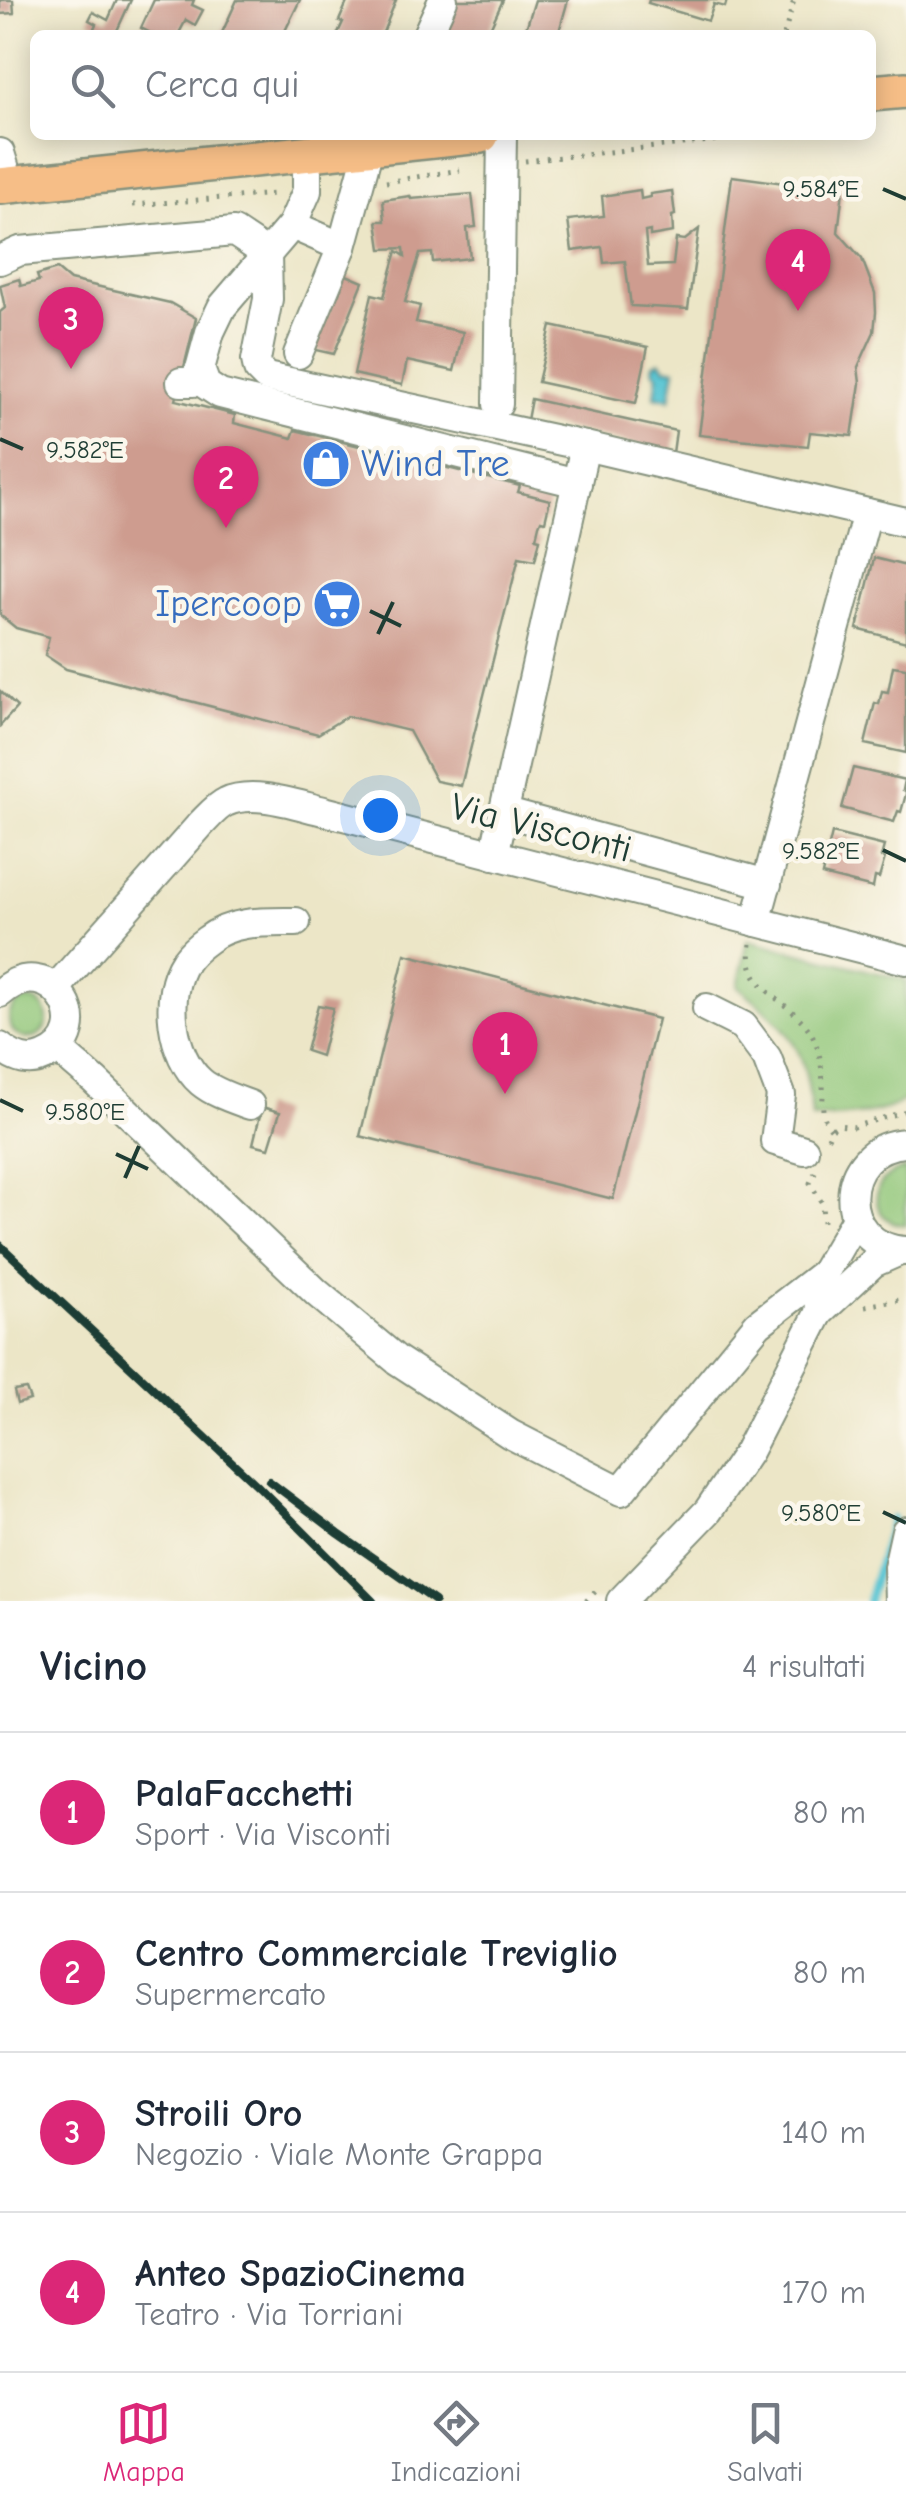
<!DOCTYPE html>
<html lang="it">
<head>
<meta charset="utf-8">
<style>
  :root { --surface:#fff; --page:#f2f2f3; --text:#1f2937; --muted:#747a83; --line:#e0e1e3; --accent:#db2777 }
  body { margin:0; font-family:"Comic Neue",sans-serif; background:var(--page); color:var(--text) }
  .you { position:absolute; left:380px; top:815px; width:35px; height:35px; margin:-25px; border:8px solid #fff; border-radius:50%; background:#1a73e8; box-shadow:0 0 0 15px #1a73e833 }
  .badge { display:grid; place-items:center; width:65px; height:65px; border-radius:50%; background:var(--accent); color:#fff; font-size:32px; font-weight:700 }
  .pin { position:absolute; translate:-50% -82px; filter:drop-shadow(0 2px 5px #0008) }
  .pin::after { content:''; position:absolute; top:52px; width:35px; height:30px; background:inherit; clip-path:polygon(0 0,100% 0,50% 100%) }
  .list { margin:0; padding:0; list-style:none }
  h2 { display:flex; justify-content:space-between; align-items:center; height:130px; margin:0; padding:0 40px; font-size:42px }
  h2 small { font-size:32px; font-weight:400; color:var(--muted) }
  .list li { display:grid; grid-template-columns:65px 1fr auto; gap:30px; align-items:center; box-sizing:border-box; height:160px; padding:0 40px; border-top:2px solid var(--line) }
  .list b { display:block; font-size:38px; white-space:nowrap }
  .list p { margin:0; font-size:32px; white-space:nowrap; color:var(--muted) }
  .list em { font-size:32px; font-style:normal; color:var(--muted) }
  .icon { flex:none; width:55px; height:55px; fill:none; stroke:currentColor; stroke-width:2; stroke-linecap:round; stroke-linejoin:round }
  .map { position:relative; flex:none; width:906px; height:1601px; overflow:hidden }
  .search { position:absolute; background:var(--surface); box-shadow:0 5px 25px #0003; left:30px; right:30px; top:30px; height:110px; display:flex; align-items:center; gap:25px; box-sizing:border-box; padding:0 35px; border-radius:15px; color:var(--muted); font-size:38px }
  .sheet { height:770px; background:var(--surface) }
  nav { display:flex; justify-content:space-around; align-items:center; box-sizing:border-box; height:140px; border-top:2px solid var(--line); background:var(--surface); font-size:28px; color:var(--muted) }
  nav a { display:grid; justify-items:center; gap:5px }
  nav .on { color:var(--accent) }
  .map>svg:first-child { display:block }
</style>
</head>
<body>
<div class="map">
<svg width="906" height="1601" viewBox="0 0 906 1601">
  <rect width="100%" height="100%" fill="#fbf7ec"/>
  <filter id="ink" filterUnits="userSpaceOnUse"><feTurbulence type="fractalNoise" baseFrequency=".01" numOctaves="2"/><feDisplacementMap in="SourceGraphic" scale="20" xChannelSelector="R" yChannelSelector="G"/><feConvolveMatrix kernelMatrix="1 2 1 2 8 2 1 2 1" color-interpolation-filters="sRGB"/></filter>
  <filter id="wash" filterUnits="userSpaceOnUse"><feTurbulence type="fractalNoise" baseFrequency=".0048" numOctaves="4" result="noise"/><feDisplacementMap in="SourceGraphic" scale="40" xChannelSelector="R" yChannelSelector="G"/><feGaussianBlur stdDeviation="2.25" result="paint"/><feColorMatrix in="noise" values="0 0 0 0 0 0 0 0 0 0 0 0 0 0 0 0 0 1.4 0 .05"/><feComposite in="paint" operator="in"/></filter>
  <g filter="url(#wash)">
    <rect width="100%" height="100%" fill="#ece6c7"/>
    <g fill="#90c678" stroke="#588256" stroke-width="2.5">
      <path d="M 748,940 L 906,980 L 906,1100 C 878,1116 844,1117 812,1118 C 810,1098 807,1067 797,1049 C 784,1023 759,1004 738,986 Z"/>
      <circle cx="28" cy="1019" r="19"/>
      <path d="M 902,1170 L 906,1170 L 906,1225 C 869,1223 866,1178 902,1170 Z"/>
    </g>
    <path fill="#5ac5d3" stroke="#3c8184" stroke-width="2.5" d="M 660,361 L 665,367 L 675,369 L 670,399 L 655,396 L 658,374 L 654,372 L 653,365 Z"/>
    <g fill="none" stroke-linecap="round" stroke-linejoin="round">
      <path stroke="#5ac5d3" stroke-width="8" d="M 868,1601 L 892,1519"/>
    </g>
    <g id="blocks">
      <g fill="#ce9c8f">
        <path d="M 0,0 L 13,0 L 14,13 L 0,14 Z"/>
        <path d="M 117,0 L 131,0 L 115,35 L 91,35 L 96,24 L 89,20 L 93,12 L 108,20 Z"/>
        <path d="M 154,0 L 194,0 L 192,5 L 203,10 L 195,25 L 186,20 L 178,35 L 155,35 L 141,28 Z"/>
        <path d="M 237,0 L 300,0 L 283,35 L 221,35 Z"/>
        <path d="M 348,0 L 396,0 L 382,35 L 337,35 L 343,22 L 339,21 Z"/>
        <path d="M 455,0 L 503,0 L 487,35 L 440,35 Z"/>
        <path d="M 535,0 L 568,0 L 558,35 L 524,35 Z"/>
        <path d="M 649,0 L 727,0 L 725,7 L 714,4 L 708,21 L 648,3 Z"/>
        <path d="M 732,176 L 843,191 L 838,232 L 862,259 L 875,293 L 876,312 L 874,332 L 858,367 L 860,383 L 852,436 L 810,432 L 808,446 L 699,435 Z"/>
        <path d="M 640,190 L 641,199 L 650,197 L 650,194 L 672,191 L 675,215 L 672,216 L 673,232 L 650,236 L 650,231 L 645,232 L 648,266 L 673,265 L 676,239 L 685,240 L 699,229 L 688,309 L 631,306 L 625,261 L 604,263 L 602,247 L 572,251 L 568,220 L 604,216 L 602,196 Z"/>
        <path d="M 472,194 L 476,227 L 467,228 L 470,258 L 433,262 L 432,253 L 420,254 L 405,302 L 420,306 L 416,322 L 463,332 L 454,371 L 407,361 L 402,385 L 354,374 L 372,294 L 384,297 L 397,251 L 405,256 L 404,248 L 381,249 L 377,221 L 385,221 L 383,200 L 410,196 L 411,199 Z"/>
        <path d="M 57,269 L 70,280 L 170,303 L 196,318 L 176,400 L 235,415 L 234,423 L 292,438 L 295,430 L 520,486 L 518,492 L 550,500 L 545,521 L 541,520 L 539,525 L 536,538 L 540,539 L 535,560 L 519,557 L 461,786 L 436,781 L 409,731 L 347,716 L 318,734 L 66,669 L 45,655 L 49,637 L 16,628 L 0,615 L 0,312 L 5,308 L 0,285 L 19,279 L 21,286 L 39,281 L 37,275 Z"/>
        <path d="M 344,274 L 363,282 L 334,354 L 312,349 Z"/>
        <path d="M 551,326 L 648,347 L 636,403 L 538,382 Z"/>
        <path d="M 531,399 L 676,431 L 673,453 L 527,420 Z"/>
        <path d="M 874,558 L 906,566 L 906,642 L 857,629 Z"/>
        <path d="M 893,666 L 906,668 L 906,753 L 865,744 L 875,703 L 879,704 L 882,691 L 888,692 Z"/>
        <path d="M 0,691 L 17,707 L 0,726 Z"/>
        <path d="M 853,768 L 905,780 L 903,790 L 906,791 L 906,794 L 901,812 L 898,811 L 894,822 L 842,808 Z"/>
        <path d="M 832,833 L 884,846 L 881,857 L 885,858 L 880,875 L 879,878 L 875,877 L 873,888 L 822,875 Z"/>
        <path d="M 405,954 L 658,1019 L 613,1199 L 360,1136 Z"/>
        <path d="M 318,1005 L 333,1008 L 321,1056 L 306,1051 Z"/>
        <path d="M 262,1107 L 280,1112 L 269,1148 L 253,1144 Z"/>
        <path d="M 26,1389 L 30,1400 L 17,1404 L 14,1391 Z"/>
      </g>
    </g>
  </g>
  <g filter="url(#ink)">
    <use href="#blocks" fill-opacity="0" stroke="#86927e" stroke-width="2.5"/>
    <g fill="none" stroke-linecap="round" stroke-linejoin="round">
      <g stroke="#86927e" stroke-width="32">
        <g id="minor">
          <path d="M 427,35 L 443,0"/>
          <path d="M 0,153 L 10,185"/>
          <path d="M 307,153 L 307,191 L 292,225 L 342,247"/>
          <path d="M 0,260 L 20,251 L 234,232 L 267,254 L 268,299 L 256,360 L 258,369 L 266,377 L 585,446 L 906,522"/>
          <path d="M 298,354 L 342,247 L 369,148 L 377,135"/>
          <path d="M 200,369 L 206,385 L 220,394 L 577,483"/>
          <path d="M 181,382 L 193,382 L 200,369 L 210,332 L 222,307 L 292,225"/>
          <path d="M 498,404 L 502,135"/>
          <path d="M 503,812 L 767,884"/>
          <path d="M 494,855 L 585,446"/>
          <path d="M 756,922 L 867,513"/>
          <path d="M 56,988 L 201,824 C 208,817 217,806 226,802 C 253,789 297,805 324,811 L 906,960"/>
          <path d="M 0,993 C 52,946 102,1034 44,1057 C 28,1064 13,1058 0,1047"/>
          <path d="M 707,1008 L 743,1026 L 767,1058 L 781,1095 L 775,1141 L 804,1150"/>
          <path d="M 58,1049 L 94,1080 L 317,1293 L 397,1360 L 510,1434 L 621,1491 L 758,1324 L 824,1273"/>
          <path d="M 250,1105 C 234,1099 214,1093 201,1082 C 171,1056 163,994 185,961 C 190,954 200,945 207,940 C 232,920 266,922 296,922"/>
          <path d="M 906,1143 C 835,1146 834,1248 906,1251"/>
          <path d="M 819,1313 L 873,1263 L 900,1251"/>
          <path d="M 621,1601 L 708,1511 L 748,1452 L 819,1313 L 824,1273 L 856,1218"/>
          <path d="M 899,1601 L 898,1567 L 906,1531"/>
        </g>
      </g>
      <g stroke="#86927e" stroke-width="40">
        <g id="major">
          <path d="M 871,93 L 906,90"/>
          <path d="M 0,186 L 481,135"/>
        </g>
      </g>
      <g stroke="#86927e" stroke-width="5" stroke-dasharray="2.5 8" stroke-linecap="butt">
        <path d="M 784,35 L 794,0"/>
        <path d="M 138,138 L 167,135"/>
        <path d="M 525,161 L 765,135"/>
        <path d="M 386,182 L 460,170"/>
        <path d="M 133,205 L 276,194"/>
        <path d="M 751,944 C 744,991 788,998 810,1031 C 819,1045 822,1066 823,1084 C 824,1101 819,1115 831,1129"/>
        <path d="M 828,1138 L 832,1129 L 838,1125 L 853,1127 L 906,1111"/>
        <path d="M 815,1172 L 810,1183 L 822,1203 L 823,1222"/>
        <path d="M 865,1306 L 906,1299"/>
        <path d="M 586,1601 L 598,1589"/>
      </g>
      <use href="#minor" stroke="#fff" stroke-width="28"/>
      <use href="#major" stroke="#f6be87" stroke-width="35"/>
      <g stroke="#1f3d34" stroke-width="8">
        <path d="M 0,1245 L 259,1487 L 373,1601"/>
        <path d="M 269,1481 L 339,1534 L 435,1601"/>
      </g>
    </g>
  </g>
  <path fill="none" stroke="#1f3d34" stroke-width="4" d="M 883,189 L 906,199M 0,439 L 23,449M 370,611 L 401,626M 378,634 L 393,602M 883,850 L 906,861M 0,1100 L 23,1111M 116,1154 L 148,1169M 125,1178 L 139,1146M 883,1512 L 906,1523"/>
  <defs>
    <g id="shop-disc" transform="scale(2.5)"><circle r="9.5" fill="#3f7fe0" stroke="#fbf7ec"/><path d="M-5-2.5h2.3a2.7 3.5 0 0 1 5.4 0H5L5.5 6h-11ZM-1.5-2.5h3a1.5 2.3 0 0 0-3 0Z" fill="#fff"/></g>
    <g id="supermarket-disc" transform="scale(2.5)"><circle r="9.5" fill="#3f7fe0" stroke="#fbf7ec"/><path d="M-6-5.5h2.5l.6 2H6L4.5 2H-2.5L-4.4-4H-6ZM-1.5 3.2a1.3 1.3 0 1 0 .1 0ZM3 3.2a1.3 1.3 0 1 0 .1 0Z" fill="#fff"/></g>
  </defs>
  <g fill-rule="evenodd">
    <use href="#shop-disc" x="326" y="464"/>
    <use href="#supermarket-disc" x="337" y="604"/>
  </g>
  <g text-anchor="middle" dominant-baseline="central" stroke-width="9" stroke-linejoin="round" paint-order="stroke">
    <g font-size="38" fill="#366cbe" stroke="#fbf7ec" text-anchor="start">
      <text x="361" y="464">Wind Tre</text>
      <text x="302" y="604" text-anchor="end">Ipercoop</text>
    </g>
    <g font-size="38" fill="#1f3d34" stroke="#fbf7ec">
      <text transform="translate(541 828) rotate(14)">Via Visconti</text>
    </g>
  </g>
  <g font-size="25" text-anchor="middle" fill="#1f3d34" stroke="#fbf7ec" stroke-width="9" stroke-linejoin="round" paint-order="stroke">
    <text x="821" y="197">9.584°E</text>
    <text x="85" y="458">9.582°E</text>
    <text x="821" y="859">9.582°E</text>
    <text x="85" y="1120">9.580°E</text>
    <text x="821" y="1521">9.580°E</text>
  </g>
</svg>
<div class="you"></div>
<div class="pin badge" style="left:505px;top:1094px">1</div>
<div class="pin badge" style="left:226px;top:528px">2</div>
<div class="pin badge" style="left:71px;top:369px">3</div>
<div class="pin badge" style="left:798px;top:311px">4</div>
<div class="search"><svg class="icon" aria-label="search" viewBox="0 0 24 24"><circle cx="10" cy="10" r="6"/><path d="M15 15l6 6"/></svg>Cerca qui</div>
</div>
<section class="sheet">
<h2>Vicino<small>4 risultati</small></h2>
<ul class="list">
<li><span class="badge">1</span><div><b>PalaFacchetti</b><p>Sport · Via Visconti</p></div><em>80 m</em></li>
<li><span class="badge">2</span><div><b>Centro Commerciale Treviglio</b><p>Supermercato</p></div><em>80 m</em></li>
<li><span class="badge">3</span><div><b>Stroili Oro</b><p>Negozio · Viale Monte Grappa</p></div><em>140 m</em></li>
<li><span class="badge">4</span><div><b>Anteo SpazioCinema</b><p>Teatro · Via Torriani</p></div><em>170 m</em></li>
</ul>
</section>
<nav>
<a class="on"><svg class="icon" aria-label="map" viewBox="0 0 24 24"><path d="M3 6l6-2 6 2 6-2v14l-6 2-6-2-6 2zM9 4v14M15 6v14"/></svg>Mappa</a>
<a><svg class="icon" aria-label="directions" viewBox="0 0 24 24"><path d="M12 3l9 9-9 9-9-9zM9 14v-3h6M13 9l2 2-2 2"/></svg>Indicazioni</a>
<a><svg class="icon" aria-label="saved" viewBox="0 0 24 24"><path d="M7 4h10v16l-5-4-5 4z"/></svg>Salvati</a>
</nav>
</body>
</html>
